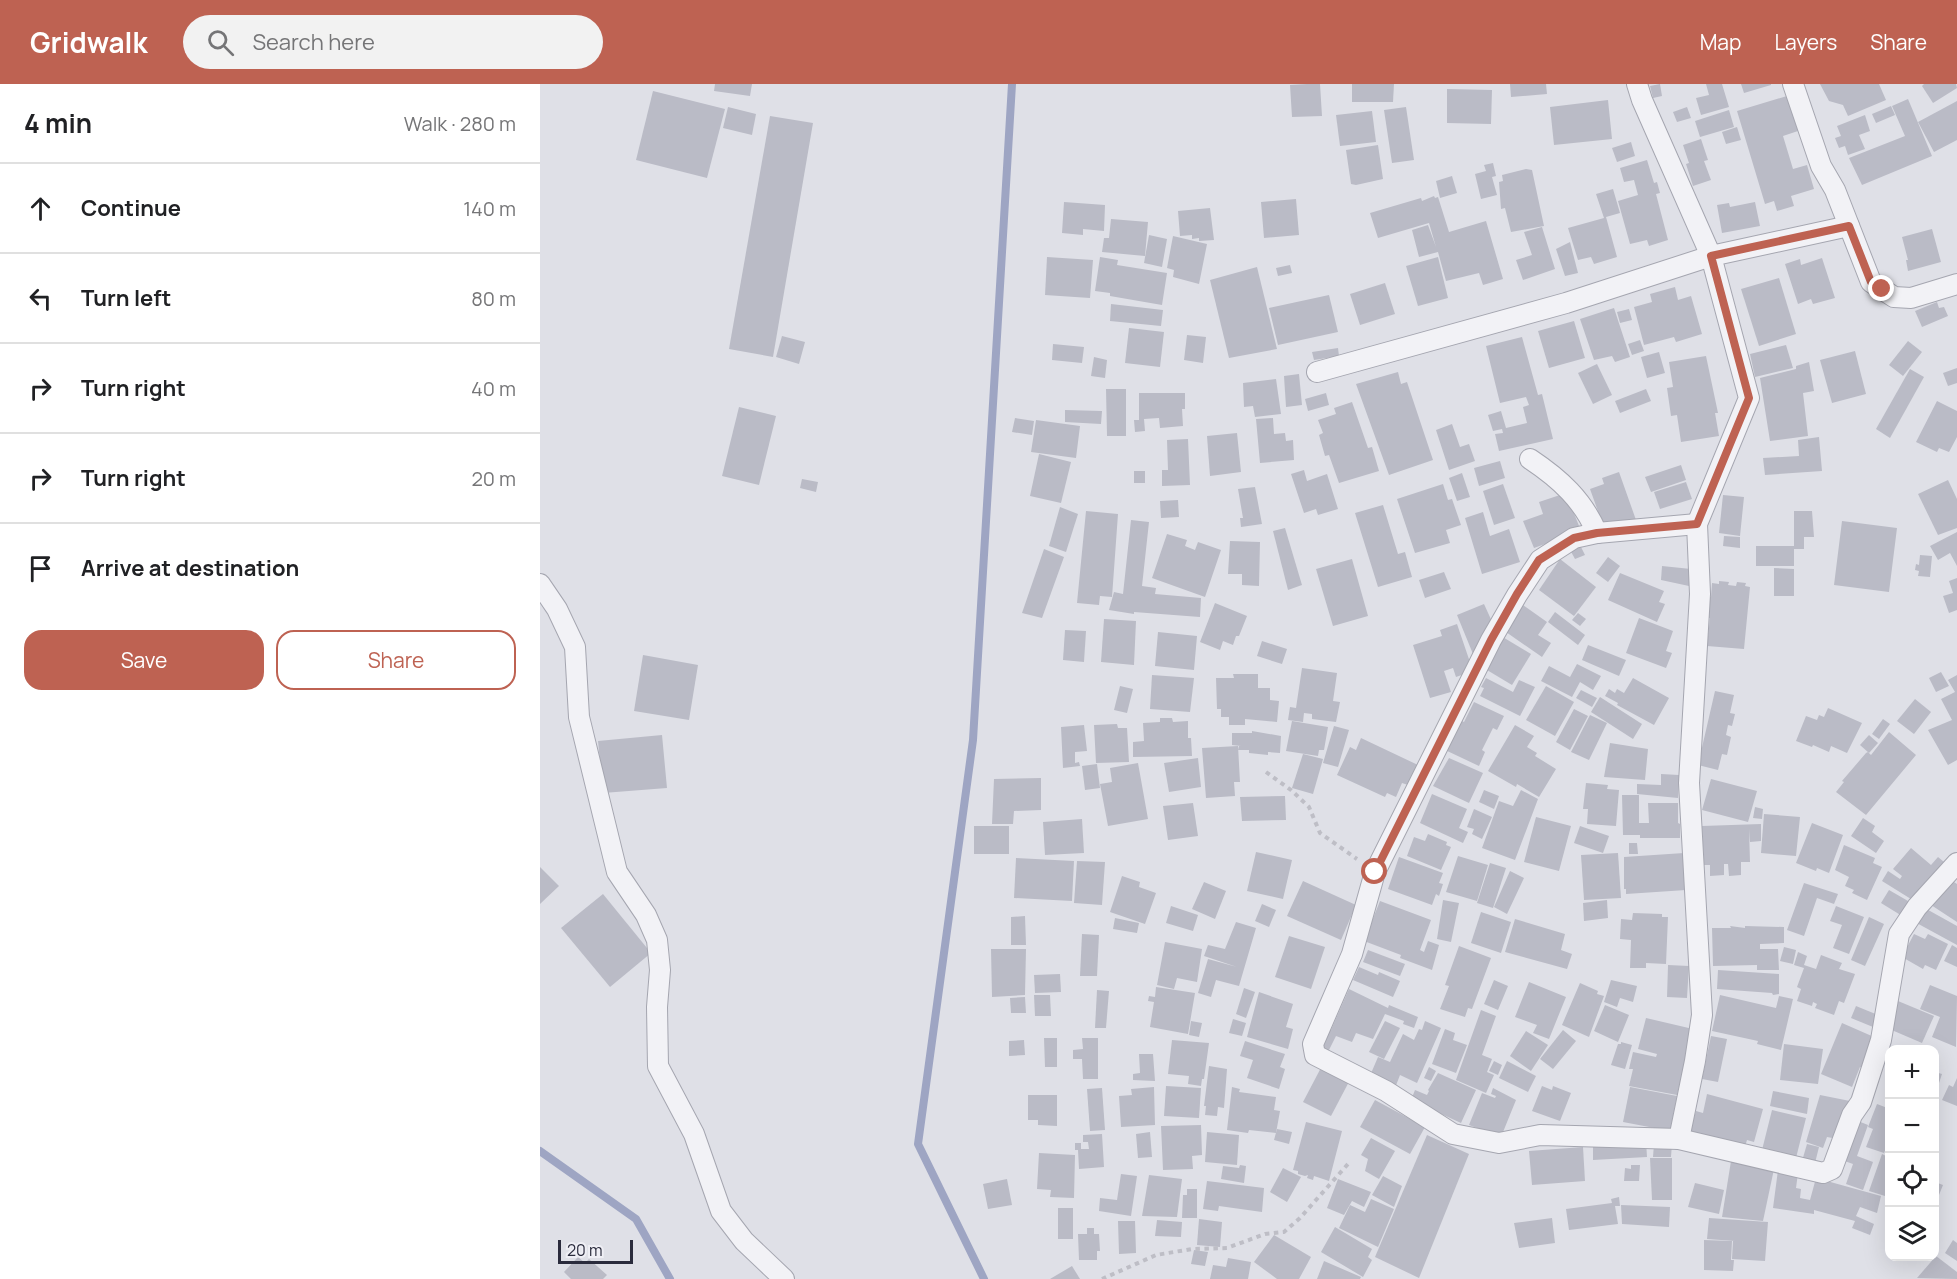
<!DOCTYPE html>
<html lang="en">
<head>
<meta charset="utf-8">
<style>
  :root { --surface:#fff; --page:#f2f2f2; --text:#202124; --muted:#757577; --line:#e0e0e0; --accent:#be6252 }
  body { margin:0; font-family:Manrope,sans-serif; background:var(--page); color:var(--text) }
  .controls { position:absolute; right:18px; bottom:18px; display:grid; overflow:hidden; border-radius:12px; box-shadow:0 6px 24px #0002 }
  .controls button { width:54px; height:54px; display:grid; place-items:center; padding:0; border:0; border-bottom:2px solid var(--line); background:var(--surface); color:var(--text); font:30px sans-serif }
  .scale { position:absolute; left:18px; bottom:15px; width:75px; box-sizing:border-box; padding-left:6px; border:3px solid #2a2b3c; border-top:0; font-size:16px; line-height:21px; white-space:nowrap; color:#2a2b3c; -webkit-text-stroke:4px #efeff5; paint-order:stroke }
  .stop { position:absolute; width:18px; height:18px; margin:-14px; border:4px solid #be6252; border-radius:50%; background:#fff }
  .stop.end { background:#be6252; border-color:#fff; box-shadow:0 2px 6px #0008 }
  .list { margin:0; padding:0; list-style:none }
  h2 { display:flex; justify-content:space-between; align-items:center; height:78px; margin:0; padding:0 24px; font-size:26px }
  h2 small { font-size:20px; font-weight:400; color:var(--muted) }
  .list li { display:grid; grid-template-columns:39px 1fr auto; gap:18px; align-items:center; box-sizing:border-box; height:90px; padding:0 24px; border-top:2px solid var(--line) }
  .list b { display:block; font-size:22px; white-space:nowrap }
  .list em { font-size:20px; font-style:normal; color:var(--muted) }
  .actions { display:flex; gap:12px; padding:18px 24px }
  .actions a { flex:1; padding:14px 0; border:2px solid var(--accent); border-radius:18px; text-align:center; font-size:21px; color:var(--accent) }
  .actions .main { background:var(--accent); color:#fff }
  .icon { flex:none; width:33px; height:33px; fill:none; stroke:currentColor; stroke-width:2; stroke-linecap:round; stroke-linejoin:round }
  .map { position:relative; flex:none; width:1417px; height:1195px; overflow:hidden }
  header { display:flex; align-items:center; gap:36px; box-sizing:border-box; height:84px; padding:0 30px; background:var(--accent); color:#fff }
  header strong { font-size:28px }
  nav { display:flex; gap:33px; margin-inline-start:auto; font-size:21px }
  .search { width:420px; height:54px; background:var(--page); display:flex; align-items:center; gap:15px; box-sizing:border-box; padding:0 21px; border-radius:33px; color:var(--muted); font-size:22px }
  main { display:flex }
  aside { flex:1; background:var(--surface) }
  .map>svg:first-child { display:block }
</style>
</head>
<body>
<header>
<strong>Gridwalk</strong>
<div class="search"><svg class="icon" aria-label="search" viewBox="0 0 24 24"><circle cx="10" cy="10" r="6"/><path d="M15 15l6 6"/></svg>Search here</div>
<nav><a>Map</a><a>Layers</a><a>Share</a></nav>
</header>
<main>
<aside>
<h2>4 min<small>Walk · 280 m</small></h2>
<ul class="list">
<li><svg class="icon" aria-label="ahead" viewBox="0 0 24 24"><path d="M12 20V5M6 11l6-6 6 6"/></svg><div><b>Continue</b></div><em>140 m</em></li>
<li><svg class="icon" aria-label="left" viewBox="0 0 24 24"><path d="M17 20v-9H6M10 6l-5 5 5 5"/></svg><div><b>Turn left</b></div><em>80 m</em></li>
<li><svg class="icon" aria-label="right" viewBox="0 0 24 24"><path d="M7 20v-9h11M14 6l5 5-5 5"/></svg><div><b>Turn right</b></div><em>40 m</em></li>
<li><svg class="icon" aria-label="right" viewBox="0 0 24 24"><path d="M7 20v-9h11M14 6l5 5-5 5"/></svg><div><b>Turn right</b></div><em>20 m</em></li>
<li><svg class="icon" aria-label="arrive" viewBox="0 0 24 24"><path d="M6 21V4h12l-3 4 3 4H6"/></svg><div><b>Arrive at destination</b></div></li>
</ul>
<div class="actions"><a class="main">Save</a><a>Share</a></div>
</aside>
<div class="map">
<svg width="1417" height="1195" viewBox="0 0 1417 1195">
  <rect width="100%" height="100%" fill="#dfe0e7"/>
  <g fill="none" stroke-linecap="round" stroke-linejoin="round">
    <g stroke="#9ea5c3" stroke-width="8">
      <path d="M 0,1067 L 96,1135 L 130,1195"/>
      <path d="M 444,1195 L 378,1060 L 433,656 L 472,0"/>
    </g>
  </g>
  <g fill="#babbc6">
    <path d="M 175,0 L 212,0 L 210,12 L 174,7 Z"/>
    <path d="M 767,0 L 780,0 L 782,32 L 752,33 L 750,1 Z"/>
    <path d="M 812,0 L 854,0 L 853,18 L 812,18 Z"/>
    <path d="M 970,0 L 1006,0 L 1007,10 L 971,13 Z"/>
    <path d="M 1120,0 L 1122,12 L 1113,14 L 1110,2 Z"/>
    <path d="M 1166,0 L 1182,0 L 1189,23 L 1161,31 L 1156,14 L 1169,11 Z"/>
    <path d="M 1201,0 L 1231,0 L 1231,1 L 1204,9 Z"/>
    <path d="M 1280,0 L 1339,0 L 1346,16 L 1308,32 L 1303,21 L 1289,17 Z"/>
    <path d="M 1384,0 L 1416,0 L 1417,4 L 1393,19 L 1382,2 Z"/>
    <path d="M 907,5 L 952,6 L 951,40 L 907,39 Z"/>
    <path d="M 113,7 L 185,25 L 167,94 L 96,76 Z"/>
    <path d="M 1247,12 L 1258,47 L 1243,52 L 1253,85 L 1267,81 L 1274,105 L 1251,112 L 1254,122 L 1237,127 L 1234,117 L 1225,120 L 1197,27 Z"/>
    <path d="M 1368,15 L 1392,72 L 1322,101 L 1309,74 L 1365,52 L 1352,22 Z"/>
    <path d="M 1068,16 L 1072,55 L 1014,61 L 1010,23 Z"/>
    <path d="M 1417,17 L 1417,56 L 1394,68 L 1378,38 Z"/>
    <path d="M 1351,22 L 1355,31 L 1336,39 L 1332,30 Z"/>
    <path d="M 188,23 L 216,30 L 212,51 L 183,44 Z"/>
    <path d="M 866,23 L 874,76 L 852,79 L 844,26 Z"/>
    <path d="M 1147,23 L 1151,34 L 1137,38 L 1133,28 Z"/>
    <path d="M 1189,26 L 1194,43 L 1160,53 L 1155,37 Z"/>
    <path d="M 832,27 L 836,58 L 800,62 L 796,31 Z"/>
    <path d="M 1325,31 L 1330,47 L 1319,51 L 1325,65 L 1308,71 L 1305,62 L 1299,64 L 1295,54 L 1301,52 L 1297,42 Z"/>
    <path d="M 230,32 L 273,39 L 233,273 L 189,265 Z"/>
    <path d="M 1197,43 L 1201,56 L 1186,60 L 1182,48 Z"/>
    <path d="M 1161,55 L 1168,76 L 1164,77 L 1171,96 L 1153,102 L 1146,80 L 1149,79 L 1143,61 Z"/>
    <path d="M 1091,58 L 1095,72 L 1077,78 L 1072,64 Z"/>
    <path d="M 838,61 L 843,95 L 816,101 L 811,100 L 806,66 Z"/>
    <path d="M 1107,76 L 1114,99 L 1117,98 L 1120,109 L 1116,110 L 1128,156 L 1109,162 L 1107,156 L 1090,160 L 1078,117 L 1098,111 L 1094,96 L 1084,98 L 1080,84 Z"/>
    <path d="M 953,79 L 956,92 L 952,93 L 957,111 L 941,115 L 935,90 L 946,87 L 944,81 Z"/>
    <path d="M 986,85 L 992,86 L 1004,142 L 971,148 L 965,124 L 961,125 L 959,98 L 963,97 L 962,91 Z"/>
    <path d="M 912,92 L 917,109 L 900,114 L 896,97 Z"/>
    <path d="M 1073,105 L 1080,129 L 1066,133 L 1077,173 L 1054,180 L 1051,173 L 1038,176 L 1028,144 L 1064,134 L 1056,110 Z"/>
    <path d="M 894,112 L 895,114 L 898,113 L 909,148 L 946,137 L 963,195 L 943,201 L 939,189 L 906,197 L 898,168 L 879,173 L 872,146 L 888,141 L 896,163 L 889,139 L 838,154 L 830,129 L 881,114 L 882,117 Z"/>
    <path d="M 756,115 L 759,151 L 724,154 L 721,118 Z"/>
    <path d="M 524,118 L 565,121 L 564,147 L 543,145 L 543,151 L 522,149 Z"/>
    <path d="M 1215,118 L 1220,142 L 1182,149 L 1177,121 L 1189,119 L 1190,123 Z"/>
    <path d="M 670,124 L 674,156 L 659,157 L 659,154 L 652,155 L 652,151 L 640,152 L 638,127 Z"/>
    <path d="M 571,135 L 608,138 L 605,172 L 562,168 L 564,154 L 569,154 Z"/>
    <path d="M 1002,143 L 1015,185 L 983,196 L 976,176 L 992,171 L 984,148 Z"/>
    <path d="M 1392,145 L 1401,178 L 1368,187 L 1366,176 L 1368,176 L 1362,153 Z"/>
    <path d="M 609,151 L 627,155 L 622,183 L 604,179 Z"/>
    <path d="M 633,152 L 667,160 L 659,200 L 633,193 L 634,186 L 627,184 Z"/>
    <path d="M 1030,158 L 1038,189 L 1025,192 L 1016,165 Z"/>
    <path d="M 507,173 L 553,176 L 550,214 L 505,211 Z"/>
    <path d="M 560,173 L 578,176 L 577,181 L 627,189 L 622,221 L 570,212 L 570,209 L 555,207 Z"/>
    <path d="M 898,173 L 908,214 L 878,222 L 866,182 Z"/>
    <path d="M 1282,174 L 1295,214 L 1273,220 L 1271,215 L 1258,220 L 1245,180 L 1260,175 L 1261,181 Z"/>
    <path d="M 750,181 L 752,189 L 738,192 L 736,184 Z"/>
    <path d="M 717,183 L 737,265 L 689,274 L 670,196 Z"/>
    <path d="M 1239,194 L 1256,250 L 1219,262 L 1201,205 Z"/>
    <path d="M 845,199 L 855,230 L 820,241 L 810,210 Z"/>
    <path d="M 1135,203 L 1138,216 L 1151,212 L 1162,250 L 1136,258 L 1134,253 L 1104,261 L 1094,223 L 1112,218 L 1110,210 Z"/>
    <path d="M 789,211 L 798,248 L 738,261 L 729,224 Z"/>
    <path d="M 1397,218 L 1399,224 L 1404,223 L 1408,232 L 1382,243 L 1375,227 Z"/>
    <path d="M 571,220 L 623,226 L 621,242 L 570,237 Z"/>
    <path d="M 1074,224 L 1090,273 L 1075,278 L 1072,272 L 1054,276 L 1040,235 Z"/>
    <path d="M 1089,225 L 1092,236 L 1080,239 L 1077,228 Z"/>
    <path d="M 1034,237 L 1045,274 L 1009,284 L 998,247 Z"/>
    <path d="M 589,244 L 624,248 L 620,283 L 585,279 Z"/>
    <path d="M 647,251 L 666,253 L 663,279 L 644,276 Z"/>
    <path d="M 242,252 L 265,258 L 259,280 L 236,273 Z"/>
    <path d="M 982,253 L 998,311 L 1002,310 L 1013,355 L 959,367 L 955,350 L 963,349 L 962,345 L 953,347 L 948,331 L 961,327 L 966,344 L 987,339 L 983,323 L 989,321 L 986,313 L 960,319 L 946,262 Z"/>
    <path d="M 1100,256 L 1104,267 L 1092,271 L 1088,260 Z"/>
    <path d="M 1368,257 L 1382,268 L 1363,292 L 1349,281 Z"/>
    <path d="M 513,260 L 544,263 L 542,279 L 512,276 Z"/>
    <path d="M 1246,261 L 1253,284 L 1215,293 L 1210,270 Z"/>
    <path d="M 798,264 L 799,272 L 774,276 L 772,268 Z"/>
    <path d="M 1315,267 L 1326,310 L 1292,319 L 1280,276 Z"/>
    <path d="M 1119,268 L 1125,289 L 1107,294 L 1101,273 Z"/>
    <path d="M 1166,272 L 1178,329 L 1175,329 L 1179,352 L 1141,358 L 1137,331 L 1131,332 L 1127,304 L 1133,303 L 1129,278 Z"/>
    <path d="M 554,273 L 567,276 L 565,294 L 551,292 Z"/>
    <path d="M 1269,278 L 1274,307 L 1263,309 L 1268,352 L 1230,357 L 1220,294 L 1256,285 L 1256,282 Z"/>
    <path d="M 1057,280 L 1072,311 L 1053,320 L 1038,289 Z"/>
    <path d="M 1417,284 L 1417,299 L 1408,302 L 1403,289 Z"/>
    <path d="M 1370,285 L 1384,293 L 1350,354 L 1336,345 Z"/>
    <path d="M 858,288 L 861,300 L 867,298 L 893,376 L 849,391 L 816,300 Z"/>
    <path d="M 759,290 L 762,321 L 746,323 L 744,292 Z"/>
    <path d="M 736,295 L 741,330 L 715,333 L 713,322 L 704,323 L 703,299 Z"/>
    <path d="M 566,305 L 586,305 L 586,352 L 567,352 Z"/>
    <path d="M 1106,305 L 1111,317 L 1080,329 L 1075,317 Z"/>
    <path d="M 599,309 L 645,309 L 645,325 L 642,325 L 643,342 L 620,344 L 619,334 L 604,335 L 605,347 L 595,348 L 594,336 L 599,336 Z"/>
    <path d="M 786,309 L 789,321 L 768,327 L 765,315 Z"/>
    <path d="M 1397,317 L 1417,327 L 1417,353 L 1409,368 L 1399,364 L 1397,368 L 1376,358 Z"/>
    <path d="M 812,318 L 828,364 L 832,363 L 839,387 L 799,399 L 789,371 L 785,372 L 779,351 L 783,349 L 778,336 L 796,330 L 794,324 Z"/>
    <path d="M 199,323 L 236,332 L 219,401 L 182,392 Z"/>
    <path d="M 525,326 L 562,327 L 561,340 L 525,338 Z"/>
    <path d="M 475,334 L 494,337 L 492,351 L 472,348 Z"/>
    <path d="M 733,334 L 734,350 L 745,349 L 746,357 L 753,356 L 754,376 L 720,379 L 716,335 Z"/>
    <path d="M 496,336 L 540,342 L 536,374 L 491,368 Z"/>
    <path d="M 912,340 L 920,363 L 929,360 L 935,377 L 909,386 L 896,346 Z"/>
    <path d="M 697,349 L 701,388 L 670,392 L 667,352 Z"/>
    <path d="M 1279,353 L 1282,387 L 1225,391 L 1223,374 L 1259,372 L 1258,356 Z"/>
    <path d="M 648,355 L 650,401 L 622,402 L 622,386 L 628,386 L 627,356 Z"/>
    <path d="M 499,370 L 531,378 L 521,419 L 490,412 Z"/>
    <path d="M 960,377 L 965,394 L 939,402 L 934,384 Z"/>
    <path d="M 1141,381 L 1146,396 L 1111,408 L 1105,393 Z"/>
    <path d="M 764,386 L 767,397 L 787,390 L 798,425 L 778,431 L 776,425 L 764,429 L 751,390 Z"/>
    <rect x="594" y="387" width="11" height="12"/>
    <path d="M 1079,388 L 1096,436 L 1064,444 L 1050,405 L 1064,400 L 1062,394 Z"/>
    <path d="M 922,389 L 930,413 L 917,417 L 909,394 Z"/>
    <path d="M 262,395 L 278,398 L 276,408 L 260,404 Z"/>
    <path d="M 1408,396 L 1417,415 L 1417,444 L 1398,451 L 1378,410 Z"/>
    <path d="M 1146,398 L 1152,415 L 1120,425 L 1114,408 Z"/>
    <path d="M 903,400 L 908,416 L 912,415 L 921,441 L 906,446 L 910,459 L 875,469 L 857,415 Z"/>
    <path d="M 963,400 L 975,434 L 954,441 L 943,407 Z"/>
    <path d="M 715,403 L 722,440 L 701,443 L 700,434 L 703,434 L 698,405 Z"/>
    <path d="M 1026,409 L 1041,447 L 994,464 L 983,437 L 1003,430 L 999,418 Z"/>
    <path d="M 1183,411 L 1204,413 L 1200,452 L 1179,449 Z"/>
    <path d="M 638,416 L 639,433 L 621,434 L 620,417 Z"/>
    <path d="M 843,421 L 858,470 L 865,468 L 872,493 L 838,503 L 815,429 Z"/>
    <path d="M 520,423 L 538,430 L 526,468 L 509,462 Z"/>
    <path d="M 546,427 L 578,430 L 572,513 L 560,512 L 559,521 L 537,519 Z"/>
    <path d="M 1254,427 L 1272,427 L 1274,453 L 1264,453 L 1264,465 L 1254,465 L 1254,482 L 1216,482 L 1216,462 L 1254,462 Z"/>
    <path d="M 943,428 L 950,452 L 969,445 L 980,478 L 942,490 L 925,434 Z"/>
    <path d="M 591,436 L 609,438 L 602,502 L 616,504 L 615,510 L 661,514 L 660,533 L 594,528 L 594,530 L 569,526 L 574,508 L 583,510 Z"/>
    <path d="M 1302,437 L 1357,444 L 1349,508 L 1294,501 Z"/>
    <path d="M 745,444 L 762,501 L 748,506 L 733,447 Z"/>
    <path d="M 1417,448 L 1417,482 L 1410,469 L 1398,476 L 1390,462 Z"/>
    <path d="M 627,450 L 647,456 L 645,462 L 655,466 L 658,458 L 681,466 L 665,513 L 612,494 Z"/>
    <path d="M 1184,452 L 1200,453 L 1200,464 L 1183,462 Z"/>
    <path d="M 690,457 L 720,458 L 719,502 L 702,501 L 702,490 L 688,490 Z"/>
    <path d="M 1039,459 L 1045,471 L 1035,475 L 1029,464 Z"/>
    <path d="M 504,465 L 524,473 L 502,534 L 482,529 Z"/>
    <path d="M 1380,471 L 1392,472 L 1390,493 L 1378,492 L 1379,487 L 1375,486 L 1376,480 L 1379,481 Z"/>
    <path d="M 1068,473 L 1080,482 L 1068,498 L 1056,489 Z"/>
    <path d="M 812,475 L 828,532 L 793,542 L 776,485 Z"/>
    <path d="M 1020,475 L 1056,503 L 1034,532 L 999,506 Z"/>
    <path d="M 1122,482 L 1151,485 L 1149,502 L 1121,496 Z"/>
    <path d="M 1234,484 L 1254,485 L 1254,512 L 1234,512 Z"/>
    <path d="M 904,488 L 911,505 L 885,514 L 879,496 Z"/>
    <path d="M 1080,489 L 1124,507 L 1119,518 L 1125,520 L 1117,538 L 1068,516 Z"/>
    <path d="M 1417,494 L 1417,526 L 1409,529 L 1403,512 L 1413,509 L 1409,497 Z"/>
    <path d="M 1179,497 L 1189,498 L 1188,501 L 1196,502 L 1197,498 L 1206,499 L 1205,502 L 1210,503 L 1204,565 L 1167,562 L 1170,534 L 1165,534 L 1167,513 L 1171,513 L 1172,499 L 1179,500 Z"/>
    <path d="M 675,519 L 707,532 L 699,552 L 696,552 L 693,561 L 683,557 L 680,566 L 660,558 Z"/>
    <path d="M 944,520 L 954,542 L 942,565 L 933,570 L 917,531 Z"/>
    <path d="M 983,521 L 1007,538 L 998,551 L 1011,559 L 1002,573 L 966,548 Z"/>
    <path d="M 1015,528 L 1045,551 L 1038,561 L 1008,538 Z"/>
    <path d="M 1038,529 L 1046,535 L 1040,542 L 1032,536 Z"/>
    <path d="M 1099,534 L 1133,547 L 1126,567 L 1132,569 L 1126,584 L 1086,569 Z"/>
    <path d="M 564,535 L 596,537 L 594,581 L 561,578 Z"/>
    <path d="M 917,540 L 933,587 L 916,593 L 913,584 L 904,587 L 911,608 L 890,614 L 873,561 L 902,552 L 900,546 Z"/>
    <path d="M 525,546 L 546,547 L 544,578 L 523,576 Z"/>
    <path d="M 618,548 L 657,552 L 654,586 L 615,582 Z"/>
    <path d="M 961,552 L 991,570 L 972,601 L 942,583 Z"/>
    <path d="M 722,557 L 747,565 L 742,580 L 717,572 Z"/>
    <path d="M 1048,561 L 1086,576 L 1079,592 L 1042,576 Z"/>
    <path d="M 103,571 L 158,581 L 149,636 L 94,627 Z"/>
    <path d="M 1037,580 L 1061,592 L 1053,606 L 1040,598 L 1032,613 L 1001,597 L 1009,582 L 1030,593 Z"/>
    <path d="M 762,584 L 797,589 L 793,617 L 800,618 L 796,638 L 772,635 L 772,630 L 764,629 L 763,638 L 748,636 L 750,623 L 756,624 Z"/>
    <path d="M 1401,588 L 1409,602 L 1396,608 L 1389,594 Z"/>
    <path d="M 693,590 L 718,590 L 718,604 L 730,604 L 730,616 L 739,617 L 737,638 L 705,635 L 705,641 L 689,641 L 689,633 L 681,633 L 681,625 L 677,625 L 676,594 L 694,594 Z"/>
    <path d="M 612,591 L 654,594 L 650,628 L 610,625 Z"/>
    <path d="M 1417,591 L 1417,676 L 1408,681 L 1388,646 L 1412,636 L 1401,615 L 1415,608 L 1408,596 Z"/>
    <path d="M 946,594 L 973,608 L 979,596 L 995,603 L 980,632 L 940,612 L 944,604 L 941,603 Z"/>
    <path d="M 1093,594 L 1129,614 L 1114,641 L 1077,621 L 1078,619 L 1065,612 L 1069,605 L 1075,609 L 1077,605 L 1084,609 Z"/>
    <path d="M 580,602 L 593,605 L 587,629 L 574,626 Z"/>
    <path d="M 1006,602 L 1034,618 L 1015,652 L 986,636 Z"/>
    <path d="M 1041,606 L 1057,614 L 1052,623 L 1036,614 Z"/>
    <path d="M 1175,607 L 1194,611 L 1190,629 L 1195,630 L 1192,642 L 1188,641 L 1186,651 L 1191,653 L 1187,671 L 1182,670 L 1178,686 L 1158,681 Z"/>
    <path d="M 1060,613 L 1102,640 L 1093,655 L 1051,628 Z"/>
    <path d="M 1375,615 L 1391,628 L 1374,650 L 1357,637 Z"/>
    <path d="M 934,618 L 964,632 L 957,646 L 953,644 L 942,666 L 945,668 L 939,682 L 903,665 L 918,635 L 924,638 Z"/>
    <path d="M 1288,624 L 1322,639 L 1307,669 L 1291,662 L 1289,668 L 1273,661 L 1272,663 L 1256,657 L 1266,632 L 1277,636 L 1279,631 L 1284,633 Z"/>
    <path d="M 1034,625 L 1048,632 L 1030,666 L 1016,658 Z"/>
    <path d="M 1050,631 L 1067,639 L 1049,676 L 1031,668 Z"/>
    <path d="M 620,634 L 632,634 L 633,638 L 648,637 L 648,654 L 651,654 L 652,672 L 593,673 L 593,658 L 604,657 L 603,639 L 620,638 Z"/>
    <path d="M 1343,635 L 1350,640 L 1339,655 L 1332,650 Z"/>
    <path d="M 752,637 L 788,643 L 784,666 L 779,666 L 778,672 L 746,667 Z"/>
    <path d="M 577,640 L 578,644 L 587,644 L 589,678 L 556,679 L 554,641 Z"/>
    <path d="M 544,641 L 547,667 L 535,668 L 535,679 L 539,678 L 540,682 L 523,684 L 521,643 Z"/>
    <path d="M 975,641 L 994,652 L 987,663 L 997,669 L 995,672 L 1016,685 L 999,713 L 977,700 L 976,703 L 948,687 Z"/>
    <path d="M 794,642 L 809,646 L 798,683 L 783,679 Z"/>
    <path d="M 712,647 L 741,652 L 740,669 L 728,668 L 728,671 L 709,669 L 709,666 L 698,666 L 699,662 L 701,662 L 692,661 L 692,649 L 712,649 Z"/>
    <path d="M 1349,648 L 1376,671 L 1326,731 L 1296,708 L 1304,698 L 1302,697 L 1326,669 L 1328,668 L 1331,671 Z"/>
    <path d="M 122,651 L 127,704 L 63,709 L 58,657 Z"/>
    <path d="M 1329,651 L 1338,659 L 1329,669 L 1320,661 Z"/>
    <path d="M 821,654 L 878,681 L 868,701 L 862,699 L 856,713 L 847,709 L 845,713 L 797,691 L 810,663 L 816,666 Z"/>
    <path d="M 1070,659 L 1108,665 L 1105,696 L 1064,693 Z"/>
    <path d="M 698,662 L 700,698 L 694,698 L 695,712 L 666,714 L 662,664 Z"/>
    <path d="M 763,670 L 783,675 L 773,710 L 752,704 Z"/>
    <path d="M 658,674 L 661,703 L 629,708 L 624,679 Z"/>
    <path d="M 909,674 L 943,689 L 929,719 L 893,702 Z"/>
    <path d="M 598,679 L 608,735 L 568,742 L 560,700 L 572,698 L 570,684 Z"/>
    <path d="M 557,680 L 560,704 L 545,706 L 542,682 Z"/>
    <path d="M 1121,690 L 1139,691 L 1138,714 L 1097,710 L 1097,700 L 1121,701 Z"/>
    <path d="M 501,694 L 501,726 L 474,727 L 473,740 L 452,740 L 454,695 Z"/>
    <path d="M 1171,695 L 1217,707 L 1208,738 L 1162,726 Z"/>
    <path d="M 1046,699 L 1068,701 L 1067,705 L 1079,706 L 1076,742 L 1047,740 L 1048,725 L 1043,725 Z"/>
    <path d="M 944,706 L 959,712 L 954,725 L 939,718 Z"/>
    <path d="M 981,706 L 998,715 L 975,776 L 942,764 L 959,717 L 973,722 Z"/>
    <path d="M 892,710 L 927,725 L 919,744 L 928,748 L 923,759 L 880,739 Z"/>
    <path d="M 1082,711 L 1099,711 L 1099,739 L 1109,739 L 1108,719 L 1138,719 L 1138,739 L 1140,740 L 1140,754 L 1100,754 L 1100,751 L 1083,751 Z"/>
    <path d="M 745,712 L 746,736 L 702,737 L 700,713 Z"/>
    <path d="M 653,719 L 658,752 L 628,756 L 623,722 Z"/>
    <path d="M 1215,723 L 1223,725 L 1222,735 L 1213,734 Z"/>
    <path d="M 934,725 L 952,733 L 942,755 L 932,750 L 934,745 L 927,743 Z"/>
    <path d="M 1224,730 L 1260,733 L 1256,772 L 1221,769 Z"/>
    <path d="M 996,733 L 1031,742 L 1019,787 L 984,778 Z"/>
    <path d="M 1323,734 L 1335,742 L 1332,748 L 1344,757 L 1336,769 L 1311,752 Z"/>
    <path d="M 542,735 L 544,769 L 505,771 L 503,738 Z"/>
    <path d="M 1272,739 L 1303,751 L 1289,789 L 1277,784 L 1276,787 L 1256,779 Z"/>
    <path d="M 1221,740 L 1221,757 L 1210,758 L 1209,745 L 1210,778 L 1201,778 L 1201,791 L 1189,792 L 1188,780 L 1184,780 L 1184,791 L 1170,792 L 1170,781 L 1164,781 L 1162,742 Z"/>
    <rect x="434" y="742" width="35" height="28"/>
    <path d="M 1040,742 L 1069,752 L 1063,769 L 1034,759 Z"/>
    <path d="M 888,750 L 907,758 L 906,761 L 911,763 L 901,786 L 867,772 L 874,753 L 885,757 Z"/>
    <path d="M 1089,759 L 1097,759 L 1098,770 L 1089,770 Z"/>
    <path d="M 1304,761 L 1335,774 L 1333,779 L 1342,783 L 1327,816 L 1312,809 L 1314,806 L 1305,802 L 1309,793 L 1295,786 Z"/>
    <path d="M 1371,764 L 1391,781 L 1398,773 L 1410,783 L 1379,820 L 1342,797 L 1348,787 L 1360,795 L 1362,792 L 1353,785 Z"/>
    <path d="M 716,768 L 752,776 L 743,815 L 707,807 Z"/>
    <path d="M 1078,769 L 1081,814 L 1044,816 L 1041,771 Z"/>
    <path d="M 1144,769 L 1146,806 L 1086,810 L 1086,805 L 1084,805 L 1084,773 Z"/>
    <path d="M 918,772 L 948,781 L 937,817 L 906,808 Z"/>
    <path d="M 859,773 L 903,789 L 899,799 L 903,800 L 899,812 L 896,810 L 892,821 L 848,805 Z"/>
    <path d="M 476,774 L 534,777 L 532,817 L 474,814 Z"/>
    <path d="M 537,777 L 565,778 L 562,821 L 534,819 Z"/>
    <path d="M 950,779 L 966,784 L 953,824 L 937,819 Z"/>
    <path d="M 0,783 L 19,802 L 0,820 Z"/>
    <path d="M 970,787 L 984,794 L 967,830 L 954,823 Z"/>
    <path d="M 582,792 L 600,798 L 599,803 L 616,809 L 605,840 L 570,828 Z"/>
    <path d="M 1406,793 L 1417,800 L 1417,838 L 1388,819 Z"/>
    <path d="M 763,797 L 816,821 L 801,856 L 747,832 Z"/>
    <path d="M 664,798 L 686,807 L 675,835 L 652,825 Z"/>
    <path d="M 1264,799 L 1298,810 L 1294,820 L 1277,814 L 1264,852 L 1247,846 Z"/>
    <path d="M 1349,806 L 1375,821 L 1367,835 L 1341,819 Z"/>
    <path d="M 63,810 L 111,869 L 70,903 L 21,844 Z"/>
    <path d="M 903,816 L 919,819 L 911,858 L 897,855 Z"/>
    <path d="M 1067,816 L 1068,834 L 1044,837 L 1043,819 Z"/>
    <path d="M 840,817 L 891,836 L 880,866 L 884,868 L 888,857 L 899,861 L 892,886 L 860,874 L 861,871 L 824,857 Z"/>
    <path d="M 722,820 L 736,826 L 729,843 L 715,837 Z"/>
    <path d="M 631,822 L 658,831 L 653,847 L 626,839 Z"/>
    <path d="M 1296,822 L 1324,833 L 1309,870 L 1293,864 L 1302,841 L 1290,837 Z"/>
    <path d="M 1381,822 L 1417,842 L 1417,861 L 1373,837 Z"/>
    <path d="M 941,828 L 971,838 L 961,869 L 931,859 Z"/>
    <path d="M 1093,829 L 1122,830 L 1122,833 L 1128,833 L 1126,880 L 1106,879 L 1106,884 L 1090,884 L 1091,856 L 1080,855 L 1081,835 L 1092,836 Z"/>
    <path d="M 485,832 L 486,861 L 471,861 L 471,833 Z"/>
    <path d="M 1329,833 L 1344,840 L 1325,882 L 1311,876 Z"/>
    <path d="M 575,834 L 599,839 L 597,849 L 573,845 Z"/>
    <path d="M 975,835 L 1025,850 L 1021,866 L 1032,870 L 1027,885 L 965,868 Z"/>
    <path d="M 696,838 L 716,844 L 699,902 L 676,896 L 671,913 L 658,909 L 668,875 L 697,883 L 664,872 L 668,861 L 685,865 Z"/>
    <path d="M 1190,842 L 1205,844 L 1205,842 L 1244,843 L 1244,859 L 1220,860 L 1220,865 L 1238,865 L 1239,886 L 1217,886 L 1217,881 L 1173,882 L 1172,844 L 1191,844 Z"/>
    <path d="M 542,850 L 559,851 L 557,892 L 540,892 Z"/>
    <path d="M 1374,850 L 1385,855 L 1388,850 L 1408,860 L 1396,886 L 1385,881 L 1383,885 L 1362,873 Z"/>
    <path d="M 749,852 L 785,863 L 771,905 L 735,893 Z"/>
    <path d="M 625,858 L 662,865 L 657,898 L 637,894 L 634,905 L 617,901 Z"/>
    <path d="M 1412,861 L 1417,864 L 1417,883 L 1404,877 Z"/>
    <path d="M 919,862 L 951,874 L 932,925 L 928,924 L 925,933 L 900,925 L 909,902 L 905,901 Z"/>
    <path d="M 1244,863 L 1256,866 L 1253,880 L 1240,877 Z"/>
    <path d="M 451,865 L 486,865 L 485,911 L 452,913 Z"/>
    <path d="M 828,866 L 865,880 L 860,892 L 823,878 Z"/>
    <path d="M 1258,868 L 1267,872 L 1264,881 L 1276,885 L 1281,871 L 1302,879 L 1299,885 L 1315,890 L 1304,919 L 1299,917 L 1294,931 L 1275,924 L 1277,920 L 1273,918 L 1272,922 L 1257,917 L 1261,905 L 1257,903 L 1264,884 L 1254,881 Z"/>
    <path d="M 1128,881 L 1149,882 L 1147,914 L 1127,913 Z"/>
    <path d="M 819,883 L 838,891 L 839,888 L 860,897 L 853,913 L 813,896 Z"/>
    <path d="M 1178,886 L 1239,890 L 1239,910 L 1233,911 L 1232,909 L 1177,905 Z"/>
    <path d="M 520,890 L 521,908 L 495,909 L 494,891 Z"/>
    <path d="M 954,896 L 968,902 L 958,926 L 944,920 Z"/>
    <path d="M 1071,896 L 1097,902 L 1093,918 L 1080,914 L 1077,923 L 1064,918 Z"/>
    <path d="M 989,898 L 1026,913 L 1009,955 L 993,949 L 997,941 L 975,933 Z"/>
    <path d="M 1040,899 L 1058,907 L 1057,910 L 1064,912 L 1049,953 L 1022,941 Z"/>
    <path d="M 1390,901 L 1417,912 L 1416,963 L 1392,953 L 1400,933 L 1380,925 Z"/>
    <path d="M 616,903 L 655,909 L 648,950 L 610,943 L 614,918 L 608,917 L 609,912 L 615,913 Z"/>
    <path d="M 704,904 L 715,908 L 706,934 L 696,930 Z"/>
    <path d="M 809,905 L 848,924 L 849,921 L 878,933 L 874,944 L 863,940 L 864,937 L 845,930 L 833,955 L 816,949 L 812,958 L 796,952 L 787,970 L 777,967 L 786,945 L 791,946 Z"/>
    <path d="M 557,906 L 569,907 L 566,944 L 555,944 Z"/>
    <path d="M 719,908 L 753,920 L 746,943 L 753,945 L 748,965 L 707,953 Z"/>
    <path d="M 494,911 L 510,911 L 511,932 L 495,932 Z"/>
    <path d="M 1180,911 L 1236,924 L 1239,912 L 1253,915 L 1241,966 L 1217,960 L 1218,957 L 1172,947 Z"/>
    <path d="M 485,913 L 486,929 L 471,929 L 470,914 Z"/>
    <path d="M 1358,917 L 1394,932 L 1382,959 L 1347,944 Z"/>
    <path d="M 1065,921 L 1089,931 L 1078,958 L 1054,947 Z"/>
    <path d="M 1316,922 L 1338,931 L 1333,943 L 1311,934 Z"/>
    <path d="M 941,926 L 956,932 L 942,971 L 952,975 L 947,988 L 954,991 L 946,1009 L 916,996 Z"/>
    <path d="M 1106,934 L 1153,945 L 1137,1011 L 1089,1002 L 1093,985 L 1089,985 L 1093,968 L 1116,973 L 1117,970 L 1098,965 Z"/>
    <path d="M 693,935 L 706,939 L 702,952 L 689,949 Z"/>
    <path d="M 651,937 L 662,939 L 659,953 L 649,951 Z"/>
    <path d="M 845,937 L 860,944 L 844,975 L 829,968 Z"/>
    <path d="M 885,937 L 901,944 L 877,999 L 860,991 L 855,1004 L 829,994 L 838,973 L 850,978 L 863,950 L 874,956 L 879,945 L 882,946 Z"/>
    <path d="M 1302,939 L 1334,953 L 1329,987 L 1320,983 L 1312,1003 L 1281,990 Z"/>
    <path d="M 905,945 L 915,949 L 913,956 L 927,961 L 916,989 L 892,980 Z"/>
    <path d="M 1023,946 L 1036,957 L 1013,985 L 1000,975 Z"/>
    <path d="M 986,947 L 1008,961 L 991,987 L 970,972 Z"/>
    <path d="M 1171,952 L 1187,955 L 1178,998 L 1162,995 Z"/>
    <path d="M 504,954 L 517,954 L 517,983 L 505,983 Z"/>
    <path d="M 542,954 L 558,954 L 558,995 L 543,995 L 542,975 L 533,975 L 533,966 L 543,965 Z"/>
    <path d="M 484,956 L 485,971 L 469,972 L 469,957 Z"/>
    <path d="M 632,956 L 669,959 L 664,995 L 662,995 L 661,1002 L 648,1000 L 649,992 L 628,990 Z"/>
    <path d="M 705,957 L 745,970 L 740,983 L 745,985 L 739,1005 L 707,994 L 713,976 L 700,972 Z"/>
    <path d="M 1081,958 L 1092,961 L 1085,985 L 1071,981 L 1078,960 L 1081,960 Z"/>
    <path d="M 1244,960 L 1283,965 L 1278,1000 L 1240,996 Z"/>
    <path d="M 599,970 L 613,970 L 615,997 L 593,996 L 593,990 L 600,989 Z"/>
    <path d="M 954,977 L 962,981 L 958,991 L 949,987 Z"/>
    <path d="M 967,977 L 996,992 L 988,1008 L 959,994 Z"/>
    <path d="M 784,978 L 812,992 L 791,1032 L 763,1018 Z"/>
    <path d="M 669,982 L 687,985 L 684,1024 L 678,1023 L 677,1032 L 665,1031 L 666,1022 L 664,1022 Z"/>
    <path d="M 889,983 L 896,987 L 891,997 L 884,994 Z"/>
    <path d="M 1395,988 L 1402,990 L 1395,1011 Z"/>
    <path d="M 898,989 L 936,1006 L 921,1039 L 871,1016 L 875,1006 L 887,1011 L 889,1007 L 888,1006 Z"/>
    <path d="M 1417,994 L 1417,1022 L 1402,1016 L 1409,1001 L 1413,1003 Z"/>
    <path d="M 626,1002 L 661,1004 L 659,1034 L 624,1032 Z"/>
    <path d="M 1002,1002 L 1012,1006 L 1013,1002 L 1031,1009 L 1020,1037 L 992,1027 Z"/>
    <path d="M 614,1003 L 615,1041 L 581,1043 L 579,1012 L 592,1011 L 591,1005 Z"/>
    <path d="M 692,1003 L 700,1005 L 699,1008 L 736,1013 L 734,1026 L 740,1027 L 736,1049 L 709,1046 L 708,1049 L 687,1046 Z"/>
    <path d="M 1090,1003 L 1137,1012 L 1130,1047 L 1083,1038 Z"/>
    <path d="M 562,1004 L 565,1046 L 550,1047 L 547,1005 Z"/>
    <path d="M 953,1004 L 976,1016 L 961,1053 L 929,1041 L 942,1009 L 955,1014 L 956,1012 L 951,1010 Z"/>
    <path d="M 1233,1007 L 1269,1014 L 1267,1030 L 1230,1022 Z"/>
    <path d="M 1167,1010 L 1223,1025 L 1214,1058 L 1207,1056 L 1204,1066 L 1149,1051 L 1156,1027 L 1163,1029 Z"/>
    <path d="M 488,1011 L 517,1011 L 517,1042 L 498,1041 L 498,1036 L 488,1036 Z"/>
    <path d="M 1280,1011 L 1310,1017 L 1298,1055 L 1287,1053 L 1283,1064 L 1266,1058 Z"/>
    <path d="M 835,1016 L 885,1043 L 870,1070 L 820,1043 Z"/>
    <path d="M 1337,1020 L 1350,1025 L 1350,1055 L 1344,1069 L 1326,1063 L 1333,1045 L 1328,1043 Z"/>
    <path d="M 1232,1026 L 1266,1034 L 1256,1074 L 1222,1066 Z"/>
    <path d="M 1313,1035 L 1328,1041 L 1317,1072 L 1333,1078 L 1323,1106 L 1306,1100 L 1313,1080 L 1299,1075 Z"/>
    <path d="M 766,1038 L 802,1047 L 789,1097 L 774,1092 L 773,1096 L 767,1094 L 768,1091 L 765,1092 L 758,1090 L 758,1087 L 753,1086 Z"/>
    <path d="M 661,1041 L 662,1071 L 652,1072 L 653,1085 L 623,1086 L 621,1042 Z"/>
    <path d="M 737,1045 L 752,1048 L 749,1060 L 734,1056 Z"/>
    <path d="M 610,1048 L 612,1073 L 598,1074 L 596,1050 Z"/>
    <path d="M 667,1048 L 699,1051 L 697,1081 L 665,1078 Z"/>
    <path d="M 562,1050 L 564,1083 L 539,1085 L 538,1066 L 535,1066 L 535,1059 L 541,1059 L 541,1065 L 549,1065 L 548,1058 L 543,1058 L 543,1051 Z"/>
    <path d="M 887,1051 L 929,1070 L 879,1194 L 835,1173 Z"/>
    <path d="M 831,1054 L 855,1067 L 839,1095 L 825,1087 L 828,1075 L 821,1071 Z"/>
    <path d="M 1106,1057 L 1107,1073 L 1053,1076 L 1053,1059 Z"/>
    <path d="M 1114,1060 L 1132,1060 L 1131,1073 L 1113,1073 Z"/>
    <path d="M 1267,1060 L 1279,1063 L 1275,1079 L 1262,1077 Z"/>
    <path d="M 1349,1062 L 1350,1099 L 1345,1112 L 1329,1107 L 1342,1070 L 1346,1072 Z"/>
    <path d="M 1043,1063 L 1045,1097 L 992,1101 L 989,1067 Z"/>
    <path d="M 499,1069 L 535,1071 L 534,1114 L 510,1113 L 511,1106 L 497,1105 Z"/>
    <path d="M 1110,1074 L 1132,1074 L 1132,1116 L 1112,1116 Z"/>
    <path d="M 1191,1077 L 1234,1085 L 1223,1137 L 1182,1133 Z"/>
    <path d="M 700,1081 L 706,1082 L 704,1099 L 681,1095 L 683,1082 L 699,1084 Z"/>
    <path d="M 1091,1081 L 1100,1081 L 1099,1097 L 1084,1097 L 1085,1084 L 1091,1085 Z"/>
    <path d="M 743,1084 L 761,1093 L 747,1118 L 730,1108 Z"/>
    <path d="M 1238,1086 L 1258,1089 L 1256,1104 L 1261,1105 L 1260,1114 L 1270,1116 L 1276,1094 L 1341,1112 L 1337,1129 L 1320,1123 L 1316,1132 L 1334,1140 L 1330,1151 L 1312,1144 L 1315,1137 L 1274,1126 L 1274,1130 L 1233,1124 Z"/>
    <path d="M 581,1090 L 597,1092 L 591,1132 L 559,1127 L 560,1114 L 577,1116 Z"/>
    <path d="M 609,1091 L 642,1095 L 637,1133 L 602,1132 Z"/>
    <path d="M 843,1092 L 862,1102 L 854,1123 L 832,1111 Z"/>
    <path d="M 467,1095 L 472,1121 L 448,1125 L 443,1100 Z"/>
    <path d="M 798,1095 L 831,1108 L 824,1123 L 812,1117 L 804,1131 L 787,1124 Z"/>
    <path d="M 667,1097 L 724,1104 L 722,1128 L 679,1122 L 678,1127 L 663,1125 Z"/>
    <path d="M 1395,1098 L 1403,1101 L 1395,1121 Z"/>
    <path d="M 1155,1099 L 1184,1106 L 1179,1130 L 1148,1123 Z"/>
    <path d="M 647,1105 L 657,1105 L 657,1134 L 642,1134 L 643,1111 L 647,1111 Z"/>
    <path d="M 1079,1113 L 1080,1122 L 1075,1122 L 1078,1140 L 1029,1146 L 1026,1125 L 1072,1119 L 1071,1115 Z"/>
    <path d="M 831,1115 L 854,1125 L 838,1163 L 799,1144 L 810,1121 L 825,1128 Z"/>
    <path d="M 1081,1121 L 1130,1123 L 1129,1143 L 1082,1140 Z"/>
    <rect x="518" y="1124" width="15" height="31"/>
    <path d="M 1012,1134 L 1015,1159 L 979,1164 L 974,1139 Z"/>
    <path d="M 1169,1134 L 1228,1138 L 1225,1177 L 1192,1175 L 1193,1157 L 1195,1157 L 1167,1155 Z"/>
    <path d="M 659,1135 L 682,1138 L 680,1163 L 657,1161 Z"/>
    <path d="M 617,1136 L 642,1138 L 641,1153 L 615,1152 Z"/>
    <path d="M 578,1137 L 595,1137 L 596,1169 L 579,1170 Z"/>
    <path d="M 795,1143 L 832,1165 L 828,1173 L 832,1176 L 823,1193 L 781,1168 Z"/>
    <path d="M 547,1144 L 554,1144 L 554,1150 L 559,1150 L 560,1167 L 557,1167 L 557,1176 L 539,1176 L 538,1150 L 547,1150 Z"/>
    <path d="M 734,1151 L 771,1173 L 759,1195 L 737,1195 L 714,1178 Z"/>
    <path d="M 1164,1156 L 1192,1157 L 1191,1176 L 1194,1176 L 1193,1187 L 1164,1186 Z"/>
    <path d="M 1413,1156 L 1417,1159 L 1417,1177 L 1405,1169 Z"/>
    <path d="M 654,1166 L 668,1168 L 665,1182 L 651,1180 Z"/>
    <path d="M 1396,1172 L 1417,1188 L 1417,1195 L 1377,1194 Z"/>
    <path d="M 38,1173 L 45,1179 L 49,1175 L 67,1191 L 63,1195 L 31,1195 L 24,1188 Z"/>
    <path d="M 688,1174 L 711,1178 L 708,1195 L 670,1195 L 673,1181 L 686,1183 Z"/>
    <path d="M 784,1177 L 821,1193 L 820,1195 L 777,1195 Z"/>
    <path d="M 532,1182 L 540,1195 L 510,1195 Z"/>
  </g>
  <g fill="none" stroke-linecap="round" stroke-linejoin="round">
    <g stroke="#a5a6b0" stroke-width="22">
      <g id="minor">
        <path d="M 1097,0 L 1102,16 L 1171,172 L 1209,314 L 1157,440 L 1160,510 L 1149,699 L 1162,931 L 1155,977 L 1139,1055"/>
        <path d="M 1253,0 L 1281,82 L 1295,106 L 1331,198 L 1354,213 L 1371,214 L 1417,200"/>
        <path d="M 777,288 L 1026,219 L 1171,172 L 1309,142"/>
        <path d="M 990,375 C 1020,395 1043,416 1057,449"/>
        <path d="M 1157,440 L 1057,449 L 1034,454 L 1000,476 L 977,511 L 951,556 L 835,788 L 812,870 L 773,960 L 775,971 L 846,1007 L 913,1050 L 959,1059 L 1000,1051 L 1139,1055 L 1283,1089 L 1292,1085 L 1312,1031 L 1321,1018 L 1341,956 L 1359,850 L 1377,823 L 1417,779"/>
        <path d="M 0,500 L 17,525 L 35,563 L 39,633 L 77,788 L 106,831 L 117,856 L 120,886 L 117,923 L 118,982 L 154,1050 L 181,1127 L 204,1157 L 244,1195"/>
      </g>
    </g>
    <g stroke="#bebec6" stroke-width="4" stroke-dasharray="4.5 4.5" stroke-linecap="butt">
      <path d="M 726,688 L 751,706 L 769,723 L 780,749 L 817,775"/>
      <path d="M 562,1195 L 616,1171 L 652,1165 L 687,1164 L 725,1150 L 744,1148 L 760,1134 L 808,1080"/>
    </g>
    <use href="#minor" stroke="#f2f2f6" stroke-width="20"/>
  </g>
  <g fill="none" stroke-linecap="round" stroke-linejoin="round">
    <path stroke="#be6252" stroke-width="8" d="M 835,788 L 951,556 L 977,510 L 999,476 L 1034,454 L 1057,449 L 1157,440 L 1209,314 L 1171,172 L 1309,142 L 1331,198 L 1342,205"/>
  </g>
</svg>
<div class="controls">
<button>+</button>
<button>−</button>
<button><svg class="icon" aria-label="locate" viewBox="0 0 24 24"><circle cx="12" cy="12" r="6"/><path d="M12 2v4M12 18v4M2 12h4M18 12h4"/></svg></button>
<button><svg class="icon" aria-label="layers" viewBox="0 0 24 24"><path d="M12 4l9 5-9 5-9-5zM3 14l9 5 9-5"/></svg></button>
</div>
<div class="scale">20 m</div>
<div class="stop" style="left:835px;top:788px"></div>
<div class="stop end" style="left:1342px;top:205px"></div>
</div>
</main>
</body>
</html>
